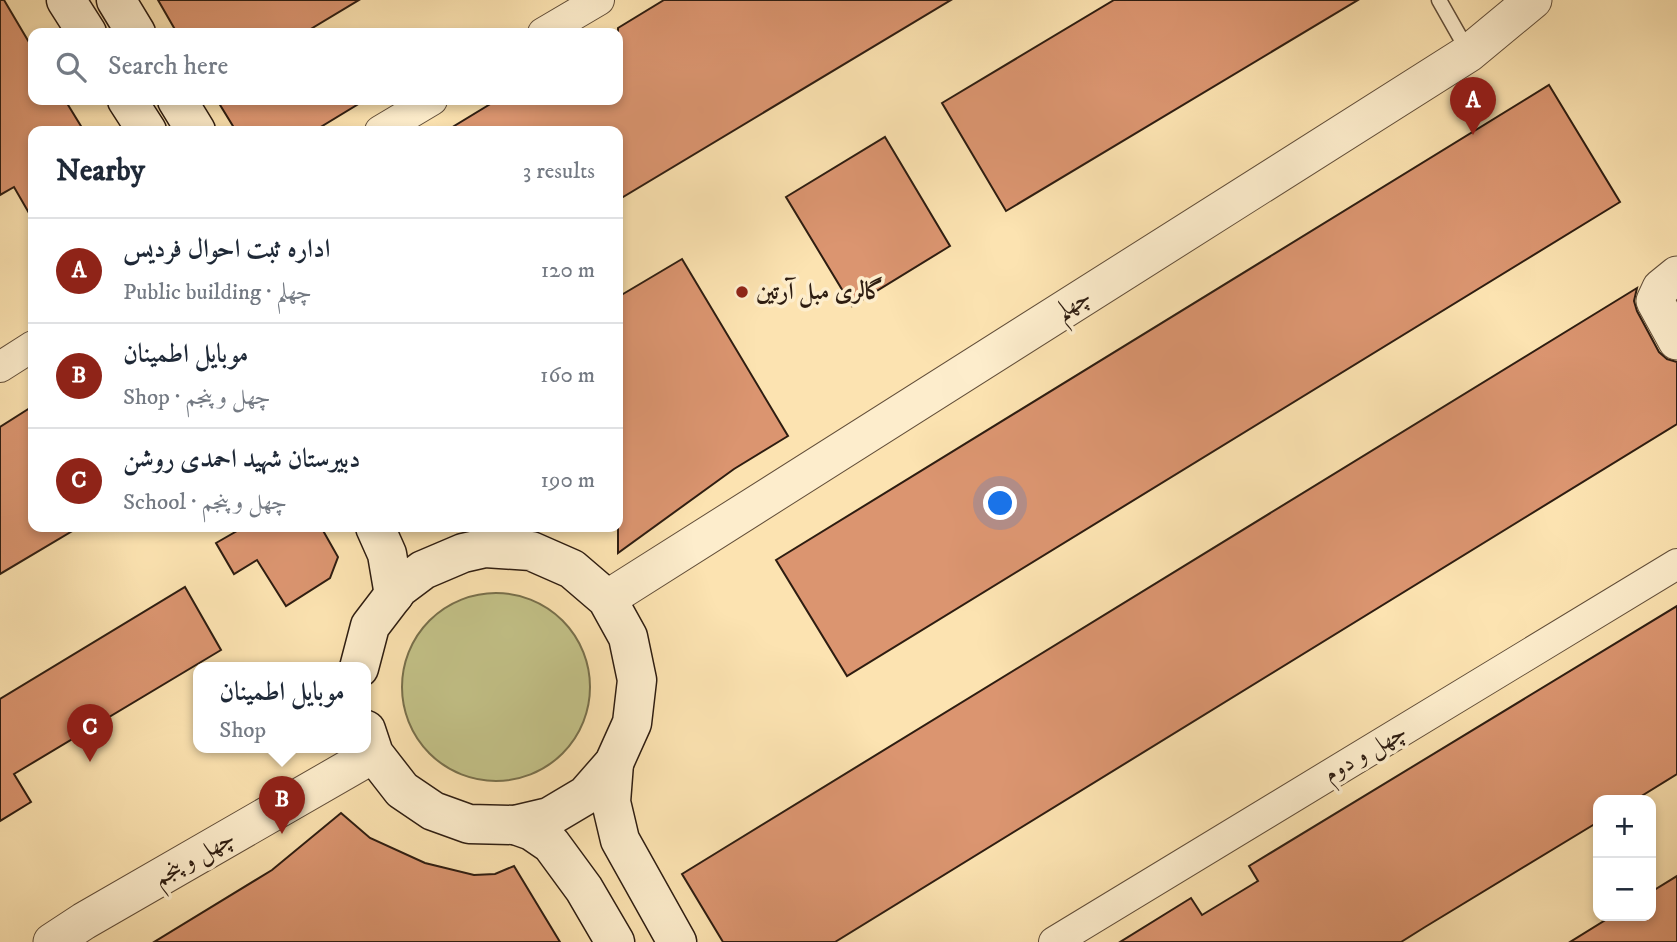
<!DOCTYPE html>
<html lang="en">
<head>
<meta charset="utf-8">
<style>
  :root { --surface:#fff; --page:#f6f6f7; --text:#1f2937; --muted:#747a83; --line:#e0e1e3; --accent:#8f2418 }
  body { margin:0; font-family:"IM FELL DW Pica",Amiri,serif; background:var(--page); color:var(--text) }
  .controls { position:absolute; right:21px; bottom:21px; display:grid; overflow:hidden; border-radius:14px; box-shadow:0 4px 10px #0003 }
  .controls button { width:63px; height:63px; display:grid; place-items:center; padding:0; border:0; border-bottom:2px solid var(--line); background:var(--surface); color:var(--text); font:35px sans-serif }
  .you { position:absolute; left:1001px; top:504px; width:24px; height:24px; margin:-18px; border:5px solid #fff; border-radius:50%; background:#1a73e8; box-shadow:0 0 0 10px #1a73e833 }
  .badge { display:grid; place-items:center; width:46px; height:46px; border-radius:50%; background:var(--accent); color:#fff; font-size:23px; font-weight:700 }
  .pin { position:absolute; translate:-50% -58px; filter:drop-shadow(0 2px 4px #0008) }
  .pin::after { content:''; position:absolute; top:37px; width:24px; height:21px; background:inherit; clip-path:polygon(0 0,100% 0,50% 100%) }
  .popup { position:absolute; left:193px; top:662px; width:178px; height:91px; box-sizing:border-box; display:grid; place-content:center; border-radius:14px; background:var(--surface); filter:drop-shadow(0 2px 5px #0005); font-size:23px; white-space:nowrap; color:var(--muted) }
  .popup b { font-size:26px; color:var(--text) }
  .popup::after { content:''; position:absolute; left:50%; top:100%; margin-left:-14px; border:14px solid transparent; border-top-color:var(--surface) }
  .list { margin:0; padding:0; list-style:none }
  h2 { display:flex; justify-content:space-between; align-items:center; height:91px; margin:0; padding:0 28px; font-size:30px }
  h2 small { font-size:23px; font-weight:400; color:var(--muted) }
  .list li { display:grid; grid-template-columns:46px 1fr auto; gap:21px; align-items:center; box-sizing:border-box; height:105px; padding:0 28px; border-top:2px solid var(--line) }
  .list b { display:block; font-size:26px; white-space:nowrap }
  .list p { margin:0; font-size:23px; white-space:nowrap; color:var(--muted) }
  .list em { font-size:23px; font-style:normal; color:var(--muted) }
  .icon { flex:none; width:38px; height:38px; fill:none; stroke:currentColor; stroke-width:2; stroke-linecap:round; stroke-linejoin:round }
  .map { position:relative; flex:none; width:1677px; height:942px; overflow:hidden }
  .search { position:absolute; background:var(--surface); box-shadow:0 4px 10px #0003; left:28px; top:28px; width:595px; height:77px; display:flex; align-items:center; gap:18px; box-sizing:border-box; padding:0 24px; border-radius:14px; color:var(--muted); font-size:26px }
  .panel { position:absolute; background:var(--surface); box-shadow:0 4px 10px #0003; left:28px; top:126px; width:595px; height:406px; border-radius:14px }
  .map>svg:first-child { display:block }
</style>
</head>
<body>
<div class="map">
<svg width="1677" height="942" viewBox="0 0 1677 942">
  <rect width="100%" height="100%" fill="#fce3b1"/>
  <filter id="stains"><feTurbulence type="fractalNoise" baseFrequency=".00286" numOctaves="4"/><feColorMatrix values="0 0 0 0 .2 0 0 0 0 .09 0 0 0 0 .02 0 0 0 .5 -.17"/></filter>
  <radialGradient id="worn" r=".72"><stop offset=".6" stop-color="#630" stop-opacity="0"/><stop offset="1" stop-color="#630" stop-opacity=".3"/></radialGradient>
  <circle fill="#c3c288" stroke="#78704c" stroke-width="2" cx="496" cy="687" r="94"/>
  <g fill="#db9570" stroke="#2e1d11" stroke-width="2">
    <path d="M 0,0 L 4,0 L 33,49 L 33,100 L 65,100 L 84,131 L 33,131 L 33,220 L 14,187 L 0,195 Z"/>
    <path d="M 158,0 L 359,0 L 304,33 L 177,33 Z"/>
    <path d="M 664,0 L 951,0 L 618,200 L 618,131 L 446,131 L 497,100 L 618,100 L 618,28 Z"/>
    <path d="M 1114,0 L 1358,0 L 1006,211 L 942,103 Z"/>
    <path d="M 1549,85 L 1620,202 L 847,676 L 776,560 Z"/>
    <path d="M 217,100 L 365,100 L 314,131 L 236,131 Z"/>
    <path d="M 885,137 L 950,246 L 852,306 L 786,197 Z"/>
    <path d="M 682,259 L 788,436 L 734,469 L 618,553 L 618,297 Z"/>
    <path d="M 1637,288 L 1634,301 L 1637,311 L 1659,352 L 1667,359 L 1677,362 L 1677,424 L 835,942 L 723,942 L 682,874 Z"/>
    <path d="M 33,406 L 33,527 L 79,527 L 0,574 L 0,427 Z"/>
    <path d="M 244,527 L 321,527 L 338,557 L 330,578 L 286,606 L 257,560 L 234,574 L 216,543 Z"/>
    <path d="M 185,587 L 221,650 L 14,774 L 31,802 L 0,821 L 0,699 Z"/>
    <path d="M 1677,606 L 1677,774 L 1635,800 L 1598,800 L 1598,822 L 1425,927 L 1401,942 L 1120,942 L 1191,898 L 1202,915 L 1258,881 L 1249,866 Z"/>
    <path d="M 341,813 L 370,838 L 425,863 L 474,875 L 495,874 L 514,866 L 560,942 L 154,942 L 272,870 Z"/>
    <path d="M 1677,876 L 1677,942 L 1570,942 L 1612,916 L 1651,916 L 1651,892 Z"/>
  </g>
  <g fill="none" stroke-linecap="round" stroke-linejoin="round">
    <g stroke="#624e39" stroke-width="17">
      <path id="service" d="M 1439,0 L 1469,53"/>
    </g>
    <g stroke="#624e39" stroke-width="32">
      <g id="minor">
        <path d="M 543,33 L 599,0"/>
        <path d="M 380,131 L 432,100"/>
        <path d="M 0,367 L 33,346"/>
        <path d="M 1054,942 L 1677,564"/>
      </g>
    </g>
    <g stroke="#624e39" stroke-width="39">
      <g id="tertiary">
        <path d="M 1677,275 L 1661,288 L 1655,301 L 1677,341"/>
        <path d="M 607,599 L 1469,53 L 1533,0"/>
        <path d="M 52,942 L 84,921 L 374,754"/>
      </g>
    </g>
    <g stroke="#2e1d11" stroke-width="41">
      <g id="secondary">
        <path d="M 66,0 L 87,33"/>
        <path d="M 116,0 L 136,33"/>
        <path d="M 127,100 L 147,131"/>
        <path d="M 177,100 L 196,131"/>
        <path d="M 375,527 L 387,554 L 394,595"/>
        <path d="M 359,668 L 370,626 L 399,588 L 423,570 L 463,553 L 485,548 L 531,551 L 572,569 L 607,599 L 628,637 L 637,680 L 632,723 L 614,763 L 586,795 L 549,817 L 515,825 L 469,824 L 433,811 L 402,790 L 374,754 L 366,730"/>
        <path d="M 614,763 L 611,802 L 620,840 L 677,942"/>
        <path d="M 515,825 L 532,831 L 551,844 L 584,889 L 615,942"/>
      </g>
    </g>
    <use href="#service" stroke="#fdedcc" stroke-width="14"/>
    <use href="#minor" stroke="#fdedcc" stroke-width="30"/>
    <use href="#tertiary" stroke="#fdedcc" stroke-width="37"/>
    <use href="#secondary" stroke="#fdedcc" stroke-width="38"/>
  </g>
  <circle fill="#8f2418" stroke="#fdedcc" stroke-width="2.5" cx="742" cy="292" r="7"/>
  <g text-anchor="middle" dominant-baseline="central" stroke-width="7" stroke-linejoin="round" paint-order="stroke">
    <g font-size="24" font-weight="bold" fill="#2e1d11" stroke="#fdedcc" text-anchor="start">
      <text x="756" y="292">گالری مبل آرتین</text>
    </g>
    <g font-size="24" fill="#2e1d11" stroke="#fdedcc">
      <text transform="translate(1073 304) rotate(-32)">چهلم</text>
      <text transform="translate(1365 753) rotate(-31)">چهل و دوم</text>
      <text transform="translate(194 858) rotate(-30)">چهل و پنجم</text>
    </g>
  </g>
  <rect width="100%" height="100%" filter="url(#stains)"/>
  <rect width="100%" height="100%" fill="url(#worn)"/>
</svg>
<div class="controls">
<button>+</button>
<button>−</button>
</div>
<div class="you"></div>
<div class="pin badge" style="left:1473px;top:135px">A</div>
<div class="pin badge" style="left:282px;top:834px">B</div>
<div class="popup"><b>موبایل اطمینان</b>Shop</div>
<div class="pin badge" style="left:90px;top:762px">C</div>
<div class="search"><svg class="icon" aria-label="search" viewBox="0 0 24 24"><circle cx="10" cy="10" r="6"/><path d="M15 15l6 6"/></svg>Search here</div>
<section class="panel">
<h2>Nearby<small>3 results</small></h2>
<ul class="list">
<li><span class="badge">A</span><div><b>اداره ثبت احوال فردیس</b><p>Public building · چهلم</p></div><em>120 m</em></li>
<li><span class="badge">B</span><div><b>موبایل اطمینان</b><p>Shop · چهل و پنجم</p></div><em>160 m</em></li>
<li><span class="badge">C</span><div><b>دبیرستان شهید احمدی روشن</b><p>School · چهل و پنجم</p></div><em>190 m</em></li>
</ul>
</section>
</div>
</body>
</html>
